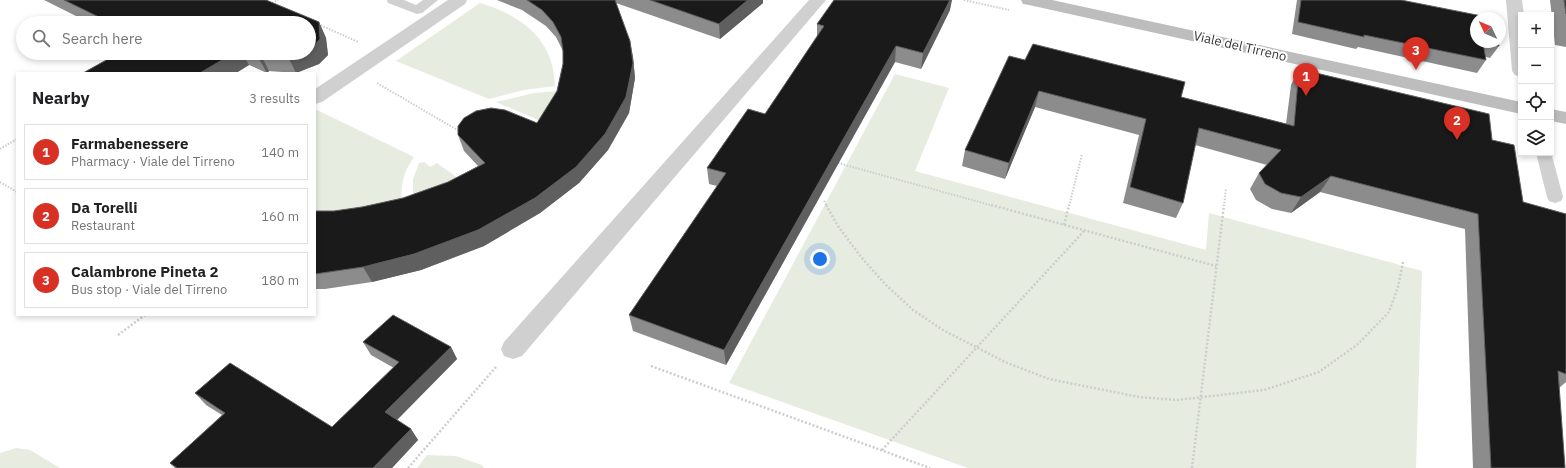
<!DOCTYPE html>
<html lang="en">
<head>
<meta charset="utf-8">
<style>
  :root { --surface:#fff; --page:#f6f6f6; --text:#202124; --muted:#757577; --line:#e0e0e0; --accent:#d93025 }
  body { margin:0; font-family:"IBM Plex Sans",sans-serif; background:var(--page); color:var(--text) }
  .controls { position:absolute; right:12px; top:12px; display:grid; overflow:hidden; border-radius:0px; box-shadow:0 2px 6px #0003 }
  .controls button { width:36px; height:36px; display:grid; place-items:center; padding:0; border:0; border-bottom:1px solid var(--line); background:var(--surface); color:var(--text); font:20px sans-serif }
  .compass { position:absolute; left:1470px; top:12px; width:36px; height:36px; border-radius:50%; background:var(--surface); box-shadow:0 2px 6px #0003; rotate:314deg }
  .you { position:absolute; left:820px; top:259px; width:14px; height:14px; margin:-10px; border:3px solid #fff; border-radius:50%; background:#1a73e8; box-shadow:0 0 0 6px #1a73e833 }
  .badge { display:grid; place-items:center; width:26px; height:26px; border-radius:50%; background:var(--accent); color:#fff; font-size:13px; font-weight:700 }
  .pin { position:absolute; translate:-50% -33px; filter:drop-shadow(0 1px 2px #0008) }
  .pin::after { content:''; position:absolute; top:21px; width:14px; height:12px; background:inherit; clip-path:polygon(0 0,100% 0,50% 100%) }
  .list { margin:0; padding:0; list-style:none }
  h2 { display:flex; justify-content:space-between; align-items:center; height:52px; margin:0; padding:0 16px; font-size:17px }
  h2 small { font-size:13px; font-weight:400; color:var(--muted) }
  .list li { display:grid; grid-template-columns:26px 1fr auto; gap:12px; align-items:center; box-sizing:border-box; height:56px; margin:0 8px 8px; padding:0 8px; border:1px solid var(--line); border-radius:0px }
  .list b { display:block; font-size:15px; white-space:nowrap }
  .list p { margin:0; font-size:13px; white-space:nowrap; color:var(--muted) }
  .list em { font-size:13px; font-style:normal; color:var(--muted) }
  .icon { flex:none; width:22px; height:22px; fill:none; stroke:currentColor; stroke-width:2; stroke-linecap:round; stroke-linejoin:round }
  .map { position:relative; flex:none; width:1566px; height:468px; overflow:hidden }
  .search { position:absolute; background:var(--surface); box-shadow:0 2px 6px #0003; left:16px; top:16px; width:300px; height:44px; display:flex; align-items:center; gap:10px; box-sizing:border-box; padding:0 14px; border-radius:22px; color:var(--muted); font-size:15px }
  .panel { position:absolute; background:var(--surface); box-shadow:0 2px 6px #0003; left:16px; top:72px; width:300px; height:244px; border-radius:0px }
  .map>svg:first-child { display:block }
</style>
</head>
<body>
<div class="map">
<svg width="1566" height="468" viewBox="0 0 1566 468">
  <rect width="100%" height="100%" fill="#fff"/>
  <g fill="#e6ecdf">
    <path d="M 480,3 C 521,15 554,39 555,86 L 524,90 L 489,99 L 396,61 Z"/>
    <path d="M 895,74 L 949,88 L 915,171 L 1206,250 L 1209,213 L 1422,271 L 1416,468 L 968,468 L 729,383 Z"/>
    <path d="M 558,91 L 543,122 L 496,102 L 534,93 Z"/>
    <path d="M 315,109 L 414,157 C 403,172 400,187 402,205 L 315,216 Z"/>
    <path d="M 424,162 L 430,167 L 437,163 L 459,179 L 413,198 L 413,179 L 419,163 Z"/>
    <path d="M 16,448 L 30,450 L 60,468 L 0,468 L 0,453 Z"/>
    <path d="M 427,455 L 456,456 L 482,465 L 484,468 L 417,468 Z"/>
  </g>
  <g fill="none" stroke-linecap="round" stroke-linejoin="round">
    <g stroke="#cdcdcd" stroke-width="2" stroke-dasharray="1.5 1.5" stroke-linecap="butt">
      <path d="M 964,0 L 1009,10"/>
      <path d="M 272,3 L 278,0"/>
      <path d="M 318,24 L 358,42"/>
      <path d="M 377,83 L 459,131"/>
      <path d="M 0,149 L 17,139"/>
      <path d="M 838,163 L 994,206"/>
      <path d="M 0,182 L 17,192"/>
      <path d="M 824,201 L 827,206"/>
      <path d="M 1069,206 L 1082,154"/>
      <path d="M 1224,206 L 1226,189"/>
    </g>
    <g stroke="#cdcdcd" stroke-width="2.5" stroke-dasharray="2 2" stroke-linecap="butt">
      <path d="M 826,205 L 838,226 L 861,257 L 886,285 L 913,310 L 943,330 L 1005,362 L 1049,379 L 1139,397 L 1177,400 L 1264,390 L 1319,372 L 1358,344 L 1389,312 L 1398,287 L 1403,262"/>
      <path d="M 991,205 L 1216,266"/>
      <path d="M 1064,225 L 1069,205"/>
      <path d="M 118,335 L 145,315"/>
      <path d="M 651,366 L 930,468"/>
      <path d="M 882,450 L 1085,230"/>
      <path d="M 408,468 L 496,367"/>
      <path d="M 1192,468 L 1224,205"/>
    </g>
    <g fill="#d0d0d0" fill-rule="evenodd">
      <path d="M 387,0 L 404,0 L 416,5 L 423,0 L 438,0 L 422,13 L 417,14 L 388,3 Z"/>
      <path d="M 1551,152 L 1563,197 L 1561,201 L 1555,203 L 1549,201 L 1547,197 L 1536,153 L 1551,153 Z"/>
    </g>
    <g fill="#d0d0d0" fill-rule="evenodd">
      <path d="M 448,0 L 467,0 L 465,4 L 322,102 L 315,104 L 315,89 Z"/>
      <path d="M 809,0 L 826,0 L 522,356 L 513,359 L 504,356 L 501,349 L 504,342 Z"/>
      <path d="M 1506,0 L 1522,0 L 1524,15 L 1521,15 L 1521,77 L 1515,75 L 1512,71 Z"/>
    </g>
    <g fill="#bdbdbd" fill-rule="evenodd">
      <path d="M 1021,0 L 1052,0 L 1521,102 L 1521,114 L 1029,5 L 1023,4 Z"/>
      <path d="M 1551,109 L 1566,112 L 1566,124 L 1551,121 Z"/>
    </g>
  </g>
  <g fill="#8c8c8c">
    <path d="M 44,0 L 266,0 L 319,22 L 326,38 L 328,55 L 319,64 L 296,73 L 269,71 L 267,73 L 249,65 L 236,73 L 83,73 L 119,53 L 309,53 L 309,23 L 90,23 Z"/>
    <path d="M 497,0 L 763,0 L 763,3 L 720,39 L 616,3 L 633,57 L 635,78 L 629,113 L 608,150 L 579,183 L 540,213 L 484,246 L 421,270 L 372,282 L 325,289 L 315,289 L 315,211 L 334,211 L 362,207 L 403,198 L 448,182 L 478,166 L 464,151 L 458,135 L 537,123 L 557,91 L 563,64 L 563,51 L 556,37 L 546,26 L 522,10 Z"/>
    <path d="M 1297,0 L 1401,0 L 1498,42 L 1499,46 L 1490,58 L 1486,57 L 1486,60 L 1477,73 L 1358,47 L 1356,49 L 1292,34 Z"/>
    <path d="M 1550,0 L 1566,0 L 1566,47 L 1555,45 Z"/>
    <path d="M 950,10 L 921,69 L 895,62 L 726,365 L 633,331 L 629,315 L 717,186 L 709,184 L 707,168 L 765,114 L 817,37 L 817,24 Z"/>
    <path d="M 1025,60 L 1181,97 L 1286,124 L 1291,85 L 1299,69 L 1492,140 L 1523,202 L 1566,214 L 1566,382 L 1559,388 L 1565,468 L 1473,468 L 1465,229 L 1320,192 L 1291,213 L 1272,209 L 1256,200 L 1250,189 L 1259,173 L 1267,165 L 1195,145 L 1183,203 L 1176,218 L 1123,203 L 1139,135 L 1035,107 L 1005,179 L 962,166 L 965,150 Z"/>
    <path d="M 363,342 L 451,347 L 457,359 L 397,420 L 411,429 L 418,440 L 392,468 L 175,468 L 170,463 L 222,415 L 206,405 L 195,393 L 332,427 L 394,368 L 371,355 Z"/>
  </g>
  <g fill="#5f5f5f">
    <path d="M 748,0 L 763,0 L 763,3 L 720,39 L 719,24 Z"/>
    <path d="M 950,0 L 952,0 L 950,10 L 921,69 L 923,53 Z"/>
    <path d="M 319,22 L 326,38 L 328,55 L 319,64 L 296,73 L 288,57 L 299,53 L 309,53 L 309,49 Z"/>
    <path d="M 630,41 L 633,57 L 635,78 L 629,113 L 608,150 L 579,183 L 540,213 L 484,246 L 421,270 L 372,282 L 363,267 L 633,63 Z"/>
    <path d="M 896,46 L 895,62 L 726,365 L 724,350 Z"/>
    <path d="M 234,53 L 242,53 L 249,65 L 236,73 L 200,73 Z"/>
    <path d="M 261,55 L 269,71 L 267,73 L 258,57 Z"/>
    <path d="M 1039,91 L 1035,107 L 1005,179 L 1009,163 Z"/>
    <path d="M 1331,176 L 1320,192 L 1291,213 L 1301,197 Z"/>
    <path d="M 451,347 L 457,359 L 393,424 L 385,412 Z"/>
    <path d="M 411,429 L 418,440 L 392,468 L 373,468 Z"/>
  </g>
  <g fill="#1a1a1a" stroke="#5f5f5f">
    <path d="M 64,0 L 266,0 L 319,22 L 320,39 L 311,49 L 309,49 L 309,23 L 111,23 Z"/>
    <path d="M 527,0 L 615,0 L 630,41 L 633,63 L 626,97 L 605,134 L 576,167 L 535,198 L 478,230 L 414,254 L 363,267 L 315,274 L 315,211 L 334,211 L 362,207 L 403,198 L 448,182 L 485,163 L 458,135 L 458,126 L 464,118 L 476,111 L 491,108 L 505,110 L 537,123 L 557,91 L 563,64 L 563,51 L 561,37 L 553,22 L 542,10 Z"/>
    <path d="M 650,0 L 748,0 L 719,24 Z"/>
    <path d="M 834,0 L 950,0 L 923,53 L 896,46 L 724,350 L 629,315 L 726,173 L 707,168 L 748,109 L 765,114 L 824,26 L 817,24 Z"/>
    <path d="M 1301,0 L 1401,0 L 1492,18 L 1476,18 L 1476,42 L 1498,42 L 1499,46 L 1483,42 L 1486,60 L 1364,35 L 1364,37 L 1298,22 Z"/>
    <path d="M 1564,0 L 1566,0 L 1566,14 Z"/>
    <path d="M 1033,44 L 1185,82 L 1181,97 L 1294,126 L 1299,69 L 1489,114 L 1492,140 L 1514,145 L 1523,202 L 1566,214 L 1566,374 L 1558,371 L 1565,468 L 1491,468 L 1478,214 L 1331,176 L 1301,197 L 1281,193 L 1265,184 L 1259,173 L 1281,150 L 1199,128 L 1183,203 L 1130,187 L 1146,119 L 1039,91 L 1009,163 L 965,150 L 1009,56 L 1025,60 Z"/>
    <path d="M 119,53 L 234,53 L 200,73 L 83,73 Z"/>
    <path d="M 249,53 L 299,53 L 288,57 L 261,55 L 258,57 Z"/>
    <path d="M 393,315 L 451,347 L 385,412 L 411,429 L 373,468 L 177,468 L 170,463 L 225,413 L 195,393 L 230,363 L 332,427 L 399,362 L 363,342 Z"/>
  </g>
  <g text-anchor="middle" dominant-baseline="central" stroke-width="4" stroke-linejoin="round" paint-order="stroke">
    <g font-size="13" fill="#333" stroke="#fff">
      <text transform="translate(1240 46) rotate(13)">Viale del Tirreno</text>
    </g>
  </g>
</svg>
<div class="controls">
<button>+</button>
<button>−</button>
<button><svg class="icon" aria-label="locate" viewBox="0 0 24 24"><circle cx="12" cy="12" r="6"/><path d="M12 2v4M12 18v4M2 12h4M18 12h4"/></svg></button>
<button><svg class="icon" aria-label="layers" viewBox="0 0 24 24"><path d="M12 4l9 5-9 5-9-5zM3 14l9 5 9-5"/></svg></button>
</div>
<svg class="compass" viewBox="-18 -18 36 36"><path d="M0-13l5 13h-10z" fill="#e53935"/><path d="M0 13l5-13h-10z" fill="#757577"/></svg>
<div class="you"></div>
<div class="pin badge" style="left:1306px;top:96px">1</div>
<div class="pin badge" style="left:1457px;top:140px">2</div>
<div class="pin badge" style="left:1416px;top:70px">3</div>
<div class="search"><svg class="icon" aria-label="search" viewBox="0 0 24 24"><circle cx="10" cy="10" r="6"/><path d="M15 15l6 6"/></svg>Search here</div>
<section class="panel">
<h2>Nearby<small>3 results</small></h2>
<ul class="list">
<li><span class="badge">1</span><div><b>Farmabenessere</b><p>Pharmacy · Viale del Tirreno</p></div><em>140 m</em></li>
<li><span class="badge">2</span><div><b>Da Torelli</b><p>Restaurant</p></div><em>160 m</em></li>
<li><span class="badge">3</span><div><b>Calambrone Pineta 2</b><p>Bus stop · Viale del Tirreno</p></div><em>180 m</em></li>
</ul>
</section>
</div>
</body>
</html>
